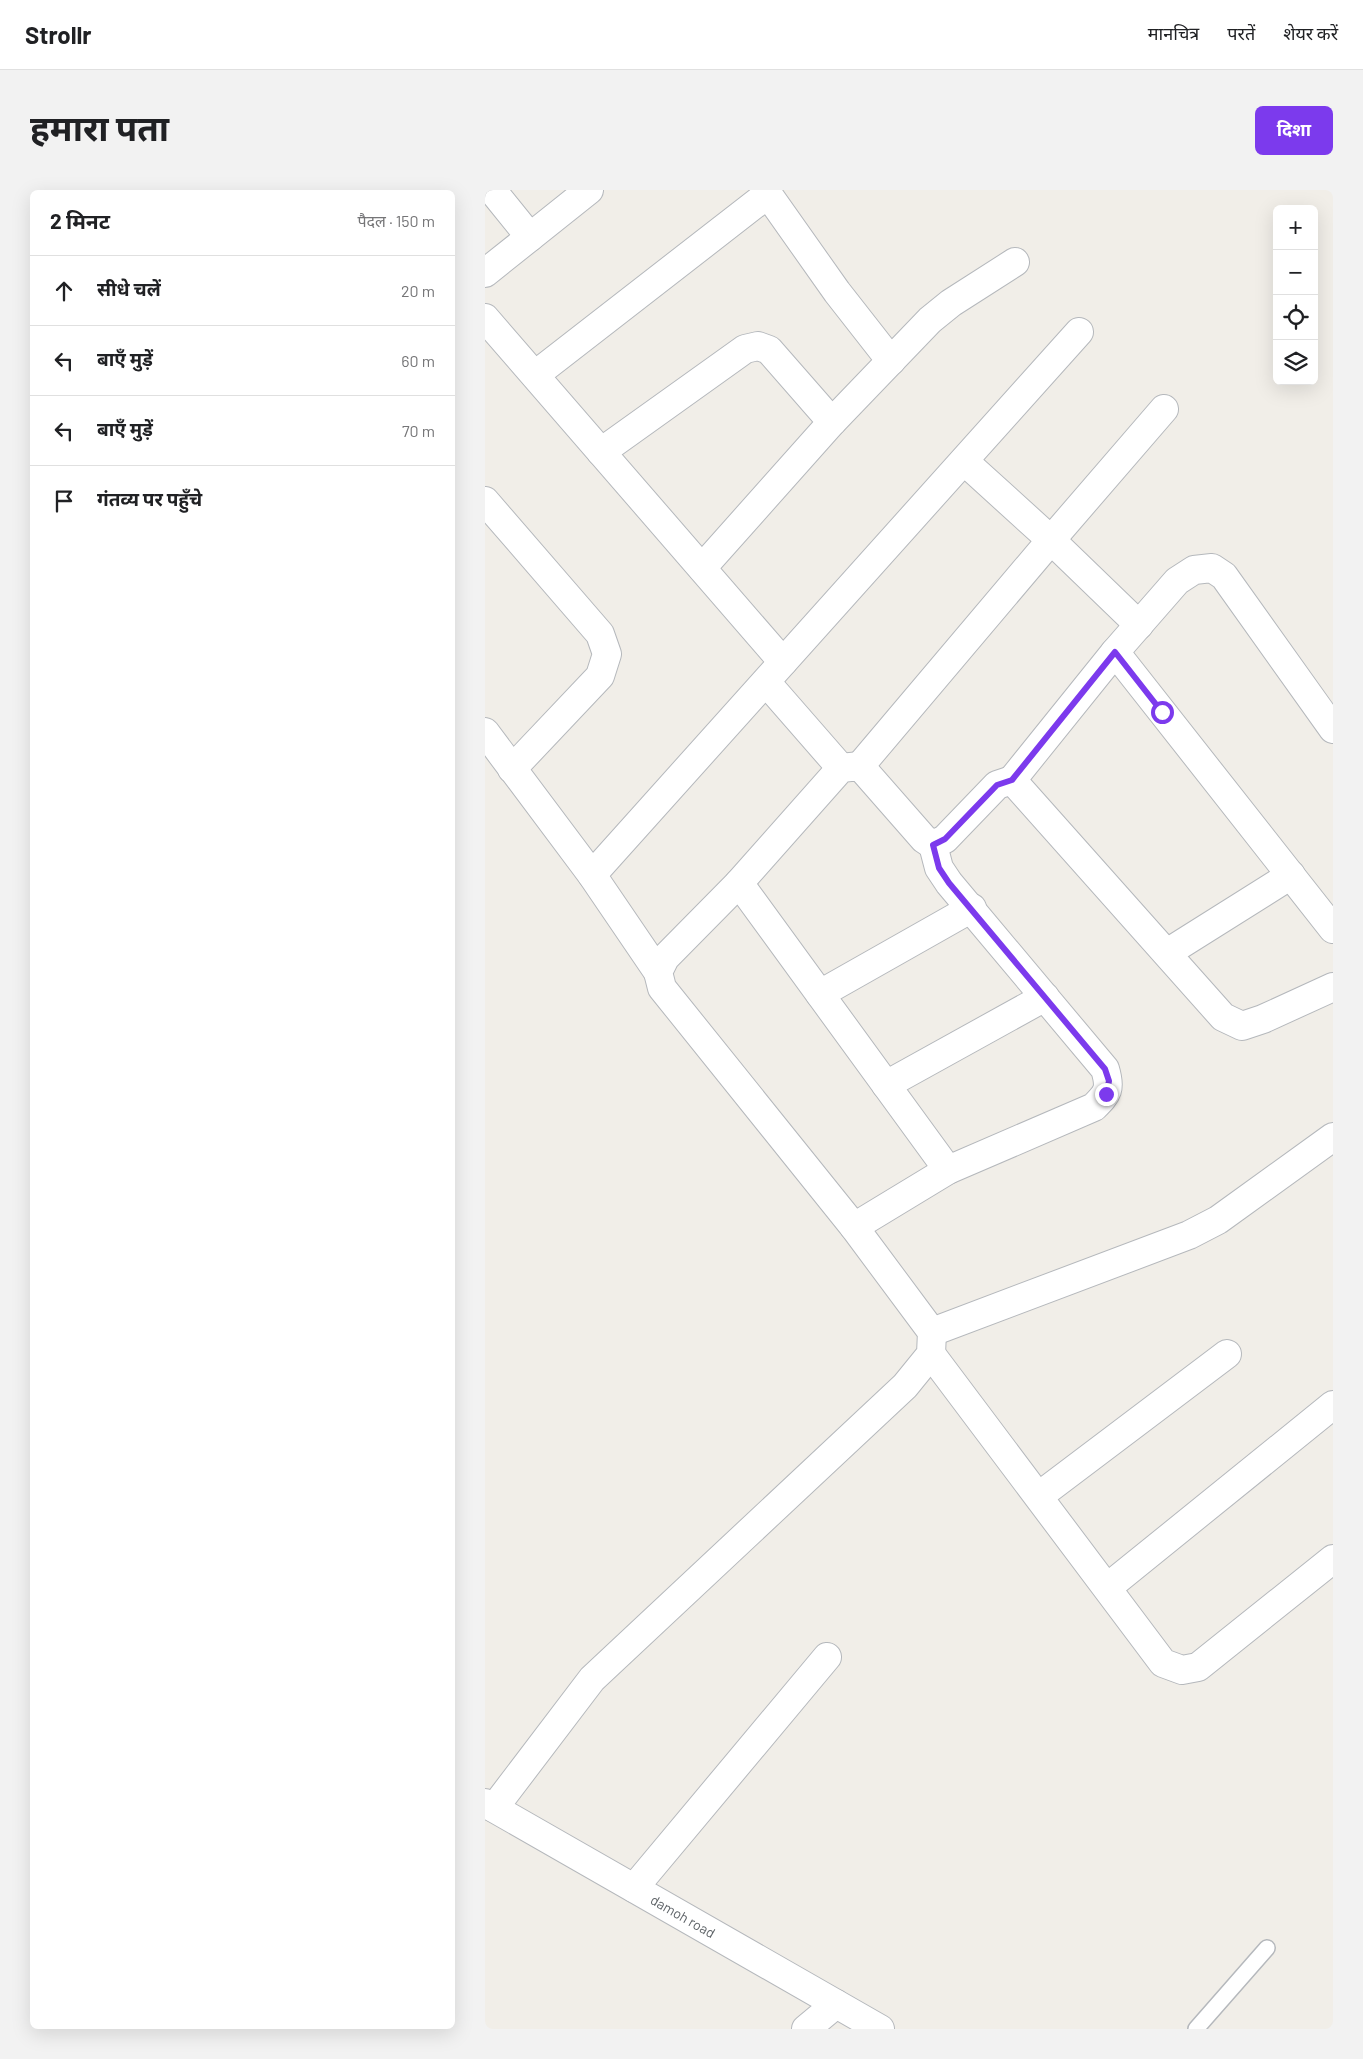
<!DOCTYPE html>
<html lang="hi">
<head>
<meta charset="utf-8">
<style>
  :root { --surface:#fff; --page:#f2f2f2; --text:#202124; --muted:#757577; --line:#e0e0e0; --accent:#7c3aed }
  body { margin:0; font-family:Barlow,"Noto Sans Devanagari",sans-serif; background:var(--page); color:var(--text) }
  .controls { position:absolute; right:15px; top:15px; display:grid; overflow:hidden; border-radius:8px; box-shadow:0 5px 20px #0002 }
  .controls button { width:45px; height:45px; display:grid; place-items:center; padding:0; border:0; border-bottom:1px solid var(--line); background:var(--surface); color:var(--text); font:25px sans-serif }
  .stop { position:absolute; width:15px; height:15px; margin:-11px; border:4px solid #7c3aed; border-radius:50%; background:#fff }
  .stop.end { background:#7c3aed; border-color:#fff; box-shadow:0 1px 5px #0008 }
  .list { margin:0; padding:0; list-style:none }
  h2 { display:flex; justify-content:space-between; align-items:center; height:65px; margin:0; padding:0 20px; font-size:21px }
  h2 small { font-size:16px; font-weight:400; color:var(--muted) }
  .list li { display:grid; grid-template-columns:32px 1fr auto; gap:15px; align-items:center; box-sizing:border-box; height:70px; padding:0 20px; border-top:1px solid var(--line) }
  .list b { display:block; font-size:19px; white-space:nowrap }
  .list em { font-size:16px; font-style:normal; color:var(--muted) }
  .icon { flex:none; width:28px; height:28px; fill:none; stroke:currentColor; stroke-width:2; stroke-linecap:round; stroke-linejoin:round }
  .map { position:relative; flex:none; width:848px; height:1839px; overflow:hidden; border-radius:8px }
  header { display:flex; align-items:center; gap:30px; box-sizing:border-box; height:70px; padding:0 25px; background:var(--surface); border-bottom:1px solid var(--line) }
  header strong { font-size:24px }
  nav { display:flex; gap:28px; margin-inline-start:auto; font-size:18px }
  .intro { display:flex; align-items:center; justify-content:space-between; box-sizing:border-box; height:120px; padding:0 30px }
  h1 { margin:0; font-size:35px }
  .button { padding:12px 22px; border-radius:8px; background:var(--accent); color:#fff; font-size:18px; font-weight:700 }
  main { display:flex; gap:30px; padding:0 30px }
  aside { flex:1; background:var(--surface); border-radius:8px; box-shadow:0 5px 20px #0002 }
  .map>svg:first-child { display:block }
</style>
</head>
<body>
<header>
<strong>Strollr</strong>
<nav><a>मानचित्र</a><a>परतें</a><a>शेयर करें</a></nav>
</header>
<div class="intro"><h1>हमारा पता</h1><a class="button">दिशा</a></div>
<main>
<aside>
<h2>2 मिनट<small>पैदल · 150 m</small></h2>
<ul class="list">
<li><svg class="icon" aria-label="ahead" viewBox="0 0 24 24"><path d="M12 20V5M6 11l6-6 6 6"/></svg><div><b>सीधे चलें</b></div><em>20 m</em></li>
<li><svg class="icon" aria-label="left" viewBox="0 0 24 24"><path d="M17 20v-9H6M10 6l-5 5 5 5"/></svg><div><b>बाएँ मुड़ें</b></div><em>60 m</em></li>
<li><svg class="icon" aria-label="left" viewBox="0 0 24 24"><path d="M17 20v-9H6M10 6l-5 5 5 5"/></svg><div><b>बाएँ मुड़ें</b></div><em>70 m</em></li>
<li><svg class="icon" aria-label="arrive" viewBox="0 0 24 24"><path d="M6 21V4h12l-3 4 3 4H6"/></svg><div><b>गंतव्य पर पहुँचे</b></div></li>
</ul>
</aside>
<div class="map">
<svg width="848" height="1839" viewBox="0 0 848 1839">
  <rect width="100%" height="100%" fill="#f1eee8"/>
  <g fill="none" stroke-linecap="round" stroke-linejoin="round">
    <g stroke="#b5b8bc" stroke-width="18">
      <path id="lane" d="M 711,1839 L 782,1758"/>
    </g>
    <g stroke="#b5b8bc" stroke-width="30">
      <g id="street">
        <path d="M 7,0 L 45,47"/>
        <path d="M 280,0 L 352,102 L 406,171"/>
        <path d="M 0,83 L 104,0"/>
        <path d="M 0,128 L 298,472"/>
        <path d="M 50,185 L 283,4"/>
        <path d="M 116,262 L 260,159 L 273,156 L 284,160 L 347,232"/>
        <path d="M 479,271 L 566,350 L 654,435"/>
        <path d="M 0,311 L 115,444 L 122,464 L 115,486 L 27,579"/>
        <path d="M 217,378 L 347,232 L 445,130 L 466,113 L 530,72"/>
        <path d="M 630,462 L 848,739"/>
        <path d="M 281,492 L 356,578"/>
        <path d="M 0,542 L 107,685 L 173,782"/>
        <path d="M 375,576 L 566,350 L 679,219"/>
        <path d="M 527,590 L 630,462 L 692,391 L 709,380 L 727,378 L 739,386 L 848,539"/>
        <path d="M 107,685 L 594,142"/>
        <path d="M 254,693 L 463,980"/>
        <path d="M 682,763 L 806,685"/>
        <path d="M 335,804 L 487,718"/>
        <path d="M 401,895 L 560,807"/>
        <path d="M 369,1037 L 463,980 L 609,917 C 623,903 626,899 620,879 L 464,693 L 454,678 L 448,655"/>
        <path d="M 447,1142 L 704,1045 L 733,1030 L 848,947"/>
        <path d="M 446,1164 L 678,1473 L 697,1480 L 713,1477 L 848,1369"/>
        <path d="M 554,1306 L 742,1164"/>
        <path d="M 623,1397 L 848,1215"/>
        <path d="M 0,1613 L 395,1839"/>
        <path d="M 9,1618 L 107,1489 L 420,1196 L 446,1164 L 447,1142 L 369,1037 L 177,798 L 173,782 L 180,768 L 254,693 L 356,578 L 375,576 L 439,649 L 448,655 L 460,649 L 512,595 L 527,590 L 738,827 L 757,836 L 778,829 L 848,797"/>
        <path d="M 149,1698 L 342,1467"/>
        <path d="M 321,1839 L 351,1814"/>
      </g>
    </g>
    <use href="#lane" stroke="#fff" stroke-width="15"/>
    <use href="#street" stroke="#fff" stroke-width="28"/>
  </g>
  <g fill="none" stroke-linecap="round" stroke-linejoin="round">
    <path stroke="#7c3aed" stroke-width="6" d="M 621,904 L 624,891 L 620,879 L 464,693 L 454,678 L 448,655 L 460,649 L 512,595 L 527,590 L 630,462 L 677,522"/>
  </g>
  <g text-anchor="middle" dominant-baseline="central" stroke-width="4.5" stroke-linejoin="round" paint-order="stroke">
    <g font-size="14" fill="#5f6468" stroke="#fff">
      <text transform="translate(198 1726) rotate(30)">damoh road</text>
    </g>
  </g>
</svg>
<div class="controls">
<button>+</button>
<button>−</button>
<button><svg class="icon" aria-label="locate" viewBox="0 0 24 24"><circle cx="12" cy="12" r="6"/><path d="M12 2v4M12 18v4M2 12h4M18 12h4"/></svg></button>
<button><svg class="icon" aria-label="layers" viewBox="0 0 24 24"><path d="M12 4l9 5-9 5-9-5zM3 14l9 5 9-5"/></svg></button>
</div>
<div class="stop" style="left:677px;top:522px"></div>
<div class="stop end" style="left:621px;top:904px"></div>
</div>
</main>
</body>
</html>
